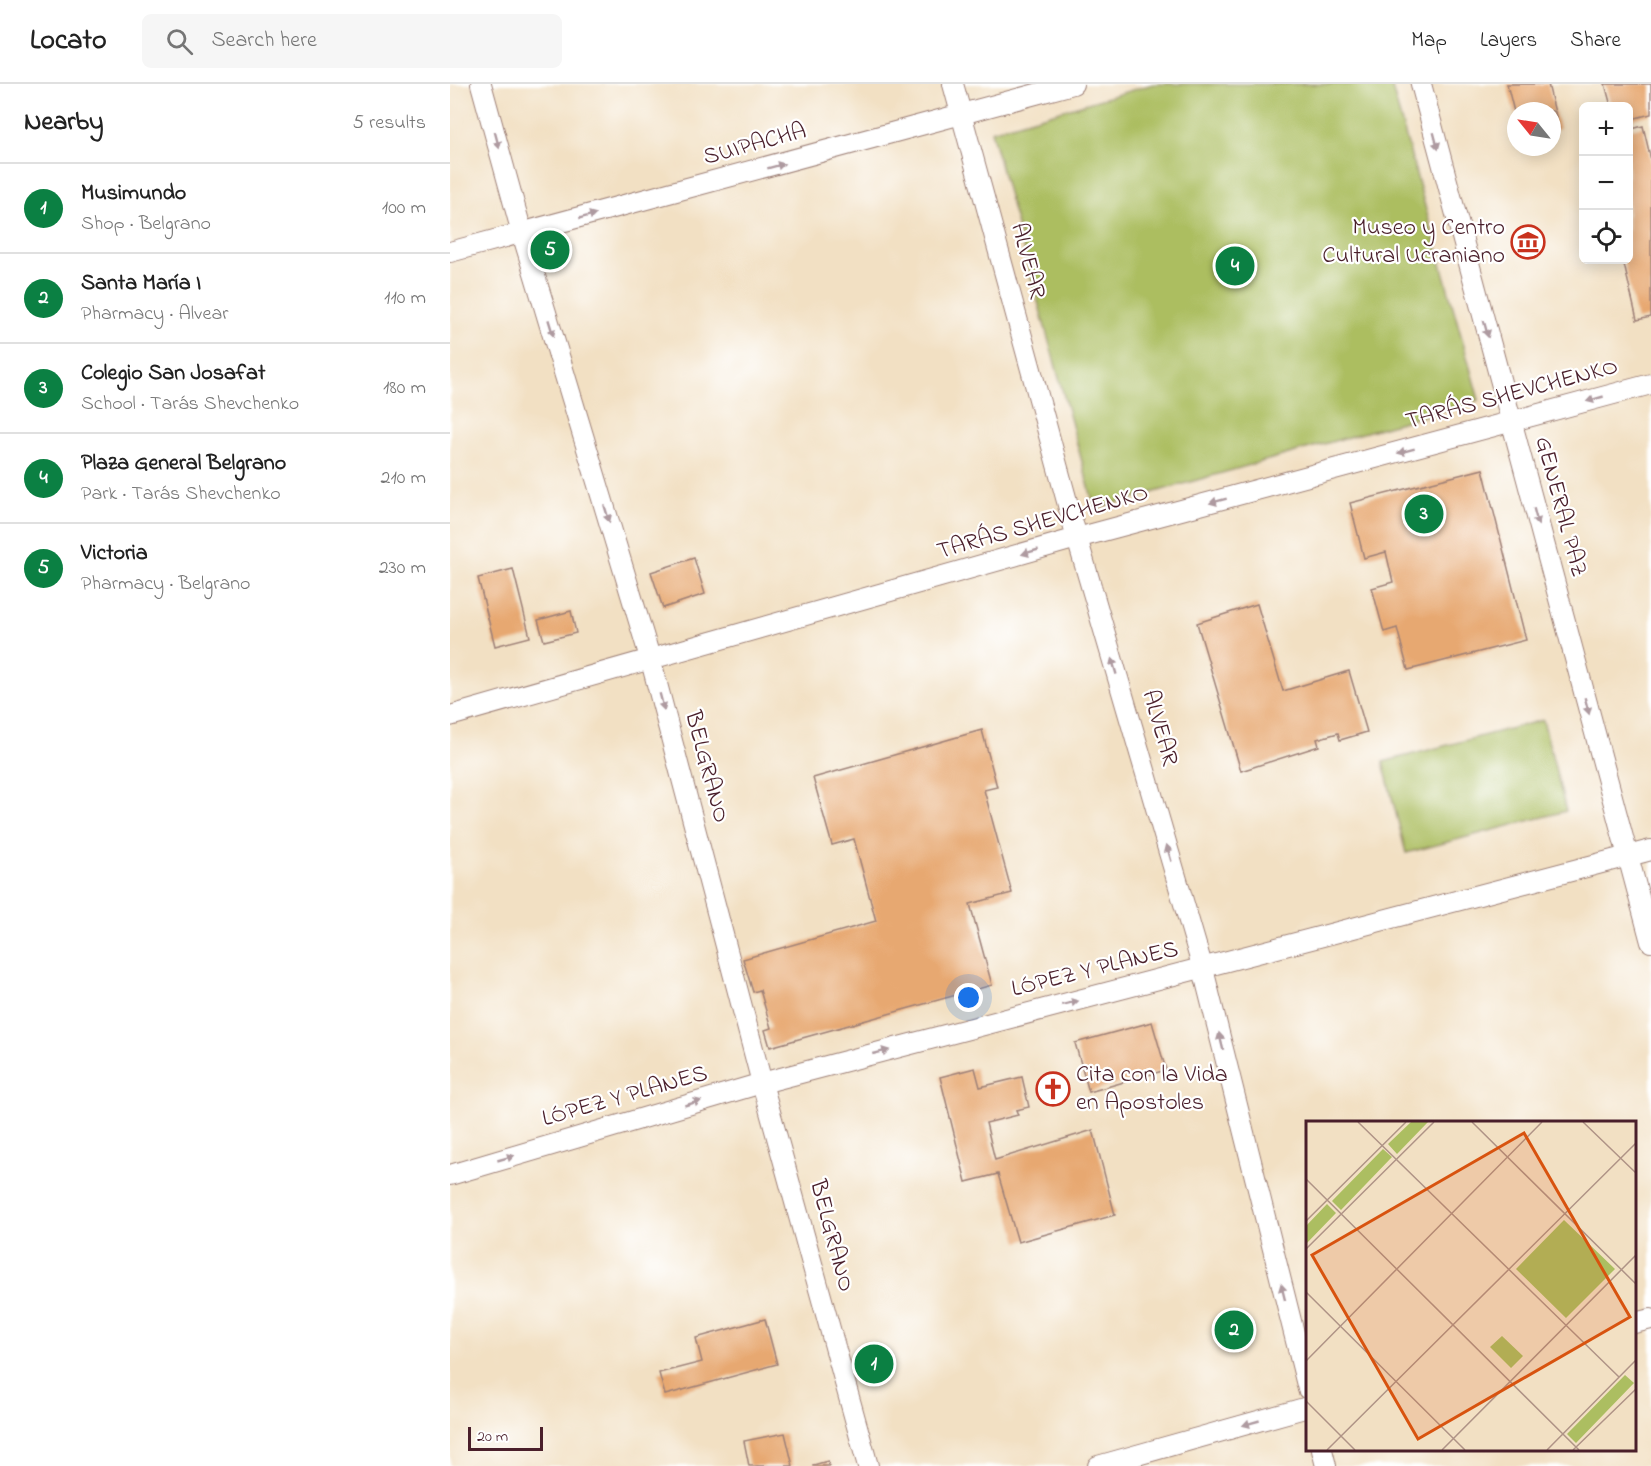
<!DOCTYPE html>
<html lang="en">
<head>
<meta charset="utf-8">
<style>
  :root { --surface:#fff; --page:#f6f6f6; --text:#222; --muted:#767676; --line:#e0e0e0; --accent:#0b8043 }
  body { margin:0; font-family:"Indie Flower",sans-serif; background:var(--page); color:var(--text) }
  .controls { position:absolute; right:18px; top:18px; display:grid; overflow:hidden; border-radius:9px; box-shadow:0 3px 15px #0003 }
  .controls button { width:54px; height:54px; display:grid; place-items:center; padding:0; border:0; border-bottom:2px solid var(--line); background:var(--surface); color:var(--text); font:30px sans-serif }
  .compass { position:absolute; left:1057px; top:18px; width:54px; height:54px; border-radius:50%; background:var(--surface); box-shadow:0 3px 15px #0003; rotate:300deg }
  .scale { position:absolute; left:18px; bottom:15px; width:75px; box-sizing:border-box; padding-left:6px; border:3px solid #4a1f2b; border-top:0; font-size:16px; line-height:21px; white-space:nowrap; color:#4a1f2b; -webkit-text-stroke:4px #fff; paint-order:stroke }
  .you { position:absolute; left:519px; top:914px; width:21px; height:21px; margin:-15px; border:4px solid #fff; border-radius:50%; background:#1a73e8; box-shadow:0 0 0 9px #1a73e833 }
  .badge { display:grid; place-items:center; width:39px; height:39px; border-radius:50%; background:var(--accent); color:#fff; font-size:20px; font-weight:700 }
  .pin { position:absolute; translate:-50% -50%; border:3px solid #fff; box-shadow:0 2px 6px #0006 }
  .list { margin:0; padding:0; list-style:none }
  h2 { display:flex; justify-content:space-between; align-items:center; height:78px; margin:0; padding:0 24px; font-size:26px }
  h2 small { font-size:20px; font-weight:400; color:var(--muted) }
  .list li { display:grid; grid-template-columns:39px 1fr auto; gap:18px; align-items:center; box-sizing:border-box; height:90px; padding:0 24px; border-top:2px solid var(--line) }
  .list b { display:block; font-size:22px; white-space:nowrap }
  .list p { margin:0; font-size:20px; white-space:nowrap; color:var(--muted) }
  .list em { font-size:20px; font-style:normal; color:var(--muted) }
  .icon { flex:none; width:33px; height:33px; fill:none; stroke:currentColor; stroke-width:2; stroke-linecap:round; stroke-linejoin:round }
  .map { position:relative; flex:none; width:1201px; height:1382px; overflow:hidden }
  header { display:flex; align-items:center; gap:36px; box-sizing:border-box; height:84px; padding:0 30px; background:var(--surface); border-bottom:2px solid var(--line) }
  header strong { font-size:28px }
  nav { display:flex; gap:33px; margin-inline-start:auto; font-size:21px }
  .search { width:420px; height:54px; background:var(--page); display:flex; align-items:center; gap:15px; box-sizing:border-box; padding:0 21px; border-radius:9px; color:var(--muted); font-size:22px }
  main { display:flex }
  aside { flex:1; background:var(--surface) }
  .map>svg:first-child { display:block }
</style>
</head>
<body>
<header>
<strong>Locato</strong>
<div class="search"><svg class="icon" aria-label="search" viewBox="0 0 24 24"><circle cx="10" cy="10" r="6"/><path d="M15 15l6 6"/></svg>Search here</div>
<nav><a>Map</a><a>Layers</a><a>Share</a></nav>
</header>
<main>
<aside>
<h2>Nearby<small>5 results</small></h2>
<ul class="list">
<li><span class="badge">1</span><div><b>Musimundo</b><p>Shop · Belgrano</p></div><em>100 m</em></li>
<li><span class="badge">2</span><div><b>Santa María I</b><p>Pharmacy · Alvear</p></div><em>110 m</em></li>
<li><span class="badge">3</span><div><b>Colegio San Josafat</b><p>School · Tarás Shevchenko</p></div><em>180 m</em></li>
<li><span class="badge">4</span><div><b>Plaza General Belgrano</b><p>Park · Tarás Shevchenko</p></div><em>210 m</em></li>
<li><span class="badge">5</span><div><b>Victoria</b><p>Pharmacy · Belgrano</p></div><em>230 m</em></li>
</ul>
</aside>
<div class="map">
<svg width="1201" height="1382" viewBox="0 0 1201 1382">
  <rect width="100%" height="100%" fill="#fff"/>
  <filter id="ink" filterUnits="userSpaceOnUse"><feTurbulence type="fractalNoise" baseFrequency=".0167" numOctaves="2"/><feDisplacementMap in="SourceGraphic" scale="12" xChannelSelector="R" yChannelSelector="G"/><feConvolveMatrix kernelMatrix="1 2 1 2 8 2 1 2 1" color-interpolation-filters="sRGB"/></filter>
  <filter id="wash" filterUnits="userSpaceOnUse"><feTurbulence type="fractalNoise" baseFrequency=".008" numOctaves="4" result="noise"/><feDisplacementMap in="SourceGraphic" scale="24" xChannelSelector="R" yChannelSelector="G"/><feGaussianBlur stdDeviation="1.35" result="paint"/><feColorMatrix in="noise" values="0 0 0 0 0 0 0 0 0 0 0 0 0 0 0 0 0 1.4 0 .05"/><feComposite in="paint" operator="in"/></filter>
  <g filter="url(#wash)">
    <rect width="100%" height="100%" fill="#f2e0c3"/>
    <g fill="#acbe61" stroke="#7b6e46" stroke-width="1.5">
      <path d="M 703,0 L 941,0 L 1029,316 L 645,425 L 541,47 Z"/>
      <path d="M 1093,636 L 1116,727 L 956,769 L 933,678 Z"/>
    </g>
    <g id="blocks">
      <g fill="#e7a871">
        <path d="M 1057,0 L 1098,0 L 1109,45 L 1102,47 L 1102,27 L 1066,27 L 1065,32 Z"/>
        <path d="M 1155,0 L 1201,0 L 1201,30 L 1178,36 L 1178,22 L 1161,22 Z"/>
        <path d="M 1193,42 L 1201,76 L 1201,233 L 1187,236 L 1173,176 L 1178,176 L 1178,46 Z"/>
        <path d="M 1033,385 L 1076,556 L 958,586 L 947,544 L 934,548 L 922,504 L 943,498 L 936,468 L 914,474 L 900,419 Z"/>
        <path d="M 244,474 L 255,510 L 213,524 L 201,488 Z"/>
        <path d="M 63,485 L 80,553 L 45,562 L 28,494 Z"/>
        <path d="M 807,520 L 833,607 L 899,587 L 917,648 L 890,656 L 888,649 L 867,655 L 869,662 L 791,687 L 747,539 Z"/>
        <path d="M 121,527 L 126,549 L 94,557 L 88,536 Z"/>
        <path d="M 532,646 L 547,703 L 534,706 L 562,809 L 520,820 L 542,901 L 320,963 L 315,946 L 321,944 L 310,906 L 303,908 L 293,875 L 426,837 L 404,755 L 382,761 L 363,694 Z"/>
        <path d="M 702,938 L 716,986 L 639,1008 L 625,959 Z"/>
        <path d="M 525,984 L 530,1003 L 572,993 L 579,1023 L 566,1026 L 568,1031 L 536,1039 L 545,1076 L 643,1046 L 665,1131 L 568,1158 L 548,1090 L 516,1098 L 490,993 Z"/>
        <path d="M 315,1235 L 327,1280 L 215,1311 L 209,1289 L 252,1278 L 246,1254 Z"/>
        <path d="M 335,1349 L 343,1382 L 299,1382 L 294,1357 Z"/>
        <path d="M 378,1377 L 379,1382 L 363,1382 L 363,1381 Z"/>
      </g>
    </g>
  </g>
  <g filter="url(#ink)">
    <use href="#blocks" fill-opacity="0" stroke="#9e8077" stroke-width="1.5"/>
    <g fill="none" stroke-linecap="round" stroke-linejoin="round">
      <g stroke="#9e8077" stroke-width="22">
        <g id="street">
          <path d="M 31,0 L 72,149 L 201,577 L 312,999 L 418,1382"/>
          <path d="M 503,0 L 627,454 L 753,885 L 858,1305"/>
          <path d="M 971,0 L 1201,858"/>
          <path d="M 0,168 L 623,0"/>
          <path d="M 0,632 L 627,454 L 1201,300"/>
          <path d="M 0,1091 L 312,999 L 1201,766"/>
          <path d="M 1184,1239 L 1201,1235"/>
          <path d="M 872,1366 L 876,1382"/>
          <path d="M 648,1382 L 858,1323"/>
        </g>
      </g>
      <use href="#street" stroke="#fff" stroke-width="20"/>
    </g>
    <defs><path id="oneway-solid" d="M-6-.8H1V-3.2L6.5 0L1 3.2V.8H-6Z" transform="scale(1.5)"/></defs>
    <g fill="#ae9aa0">
      <use href="#oneway-solid" transform="translate(47 56) rotate(75)"/>
      <use href="#oneway-solid" transform="translate(986 57) rotate(75)"/>
      <use href="#oneway-solid" transform="translate(326 82) rotate(-15)"/>
      <use href="#oneway-solid" transform="translate(138 132) rotate(-15)"/>
      <use href="#oneway-solid" transform="translate(101 244) rotate(73)"/>
      <use href="#oneway-solid" transform="translate(1036 245) rotate(75)"/>
      <use href="#oneway-solid" transform="translate(1145 315) rotate(164)"/>
      <use href="#oneway-solid" transform="translate(956 367) rotate(165)"/>
      <use href="#oneway-solid" transform="translate(768 417) rotate(165)"/>
      <use href="#oneway-solid" transform="translate(157 430) rotate(73)"/>
      <use href="#oneway-solid" transform="translate(1086 433) rotate(75)"/>
      <use href="#oneway-solid" transform="translate(580 468) rotate(164)"/>
      <use href="#oneway-solid" transform="translate(664 582) rotate(-106)"/>
      <use href="#oneway-solid" transform="translate(212 618) rotate(75)"/>
      <use href="#oneway-solid" transform="translate(1137 622) rotate(75)"/>
      <use href="#oneway-solid" transform="translate(719 769) rotate(-106)"/>
      <use href="#oneway-solid" transform="translate(620 919) rotate(-14)"/>
      <use href="#oneway-solid" transform="translate(771 957) rotate(-104)"/>
      <use href="#oneway-solid" transform="translate(431 968) rotate(-14)"/>
      <use href="#oneway-solid" transform="translate(243 1019) rotate(-16)"/>
      <use href="#oneway-solid" transform="translate(56 1074) rotate(-16)"/>
      <use href="#oneway-solid" transform="translate(833 1208) rotate(-104)"/>
      <use href="#oneway-solid" transform="translate(801 1339) rotate(164)"/>
    </g>
  </g>
  <defs>
    <g id="museum-ring" transform="scale(1.725)"><circle r="9.5" fill="#fff" stroke="#c8321e" stroke-width="1.5"/><path d="M0-6L6-3V-2H-6V-3ZM-5-1h2V3h-2ZM-1-1h2V3h-2ZM3-1h2V3H3ZM-6 4H6V6H-6Z" fill="#c8321e"/></g>
    <g id="church-ring" transform="scale(1.725)"><circle r="9.5" fill="#fff" stroke="#c8321e" stroke-width="1.5"/><path d="M-1.2-6h2.4v3.5h3.3v2.4h-3.3V6h-2.4V-.1h-3.3v-2.4h3.3Z" fill="#c8321e"/></g>
  </defs>
  <g fill-rule="evenodd">
    <use href="#museum-ring" x="1078" y="158"/>
    <use href="#church-ring" x="603" y="1005"/>
  </g>
  <g text-anchor="middle" dominant-baseline="central" stroke-width="4.5" stroke-linejoin="round" paint-order="stroke">
    <g font-size="24" fill="#4a1f2b" stroke="#fff">
      <text transform="translate(305 61) rotate(-15)">SUIPACHA</text>
      <text transform="translate(577 177) rotate(75)">ALVEAR</text>
      <text transform="translate(1062 311) rotate(-15)">TARÁS SHEVCHENKO</text>
      <text transform="translate(1110 423) rotate(75)">GENERAL PAZ</text>
      <text transform="translate(593 439) rotate(-16)">TARÁS SHEVCHENKO</text>
      <text transform="translate(709 644) rotate(74)">ALVEAR</text>
      <text transform="translate(256 683) rotate(75)">BELGRANO</text>
      <text transform="translate(645 886) rotate(-14)">LÓPEZ Y PLANES</text>
      <text transform="translate(175 1013) rotate(-16)">LÓPEZ Y PLANES</text>
      <text transform="translate(381 1152) rotate(75)">BELGRANO</text>
    </g>
    <g font-size="24" fill="#4a1f2b" stroke="#fff" text-anchor="end">
      <text x="1055" y="144">Museo y Centro<tspan x="1055" dy="28">Cultural Ucraniano</tspan></text>
      <text x="626" y="991" text-anchor="start">Cita con la Vida<tspan x="626" dy="28">en Apostoles</tspan></text>
    </g>
  </g>
  <g transform="translate(856 1037)">
    <rect width="330" height="330" fill="#f2e0c3"/>
    <path d="M 105,1 L 122,1 L 91,33 L 82,23 ZM 77,28 L 86,36 L 35,89 L 26,80 ZM 21,83 L 30,92 L 0,123 L 0,105 ZM 258,99 L 309,148 L 260,197 L 210,148 ZM 196,215 L 217,235 L 205,247 L 184,226 ZM 319,254 L 328,262 L 270,322 L 261,313 Z" fill="#acbe61"/>
    <path fill="none" stroke="#af9386" stroke-width="1.5" d="M 52,1 L 313,256M 166,1 L 330,163M 277,1 L 330,52M 0,58 L 273,329M 0,100 L 100,1M 0,128 L 128,1M 0,171 L 159,329M 0,240 L 236,1M 0,280 L 49,329M 21,329 L 330,22M 136,329 L 330,134M 241,329 L 330,239M 267,329 L 330,268"/>
    <path fill="#d8530f" fill-opacity="0.15" stroke="#d8530f" stroke-width="3" d="M 218,12 L 324,196 L 112,318 L 6,134 Z"/>
    <rect width="330" height="330" fill="none" stroke="#4a1f2b" stroke-width="3"/>
  </g>
</svg>
<div class="controls">
<button>+</button>
<button>−</button>
<button><svg class="icon" aria-label="locate" viewBox="0 0 24 24"><circle cx="12" cy="12" r="6"/><path d="M12 2v4M12 18v4M2 12h4M18 12h4"/></svg></button>
</div>
<svg class="compass" viewBox="-18 -18 36 36"><path d="M0-13l5 13h-10z" fill="#e53935"/><path d="M0 13l5-13h-10z" fill="#767676"/></svg>
<div class="scale">20 m</div>
<div class="you"></div>
<div class="pin badge" style="left:424px;top:1280px">1</div>
<div class="pin badge" style="left:784px;top:1246px">2</div>
<div class="pin badge" style="left:974px;top:430px">3</div>
<div class="pin badge" style="left:785px;top:182px">4</div>
<div class="pin badge" style="left:100px;top:166px">5</div>
</div>
</main>
</body>
</html>
